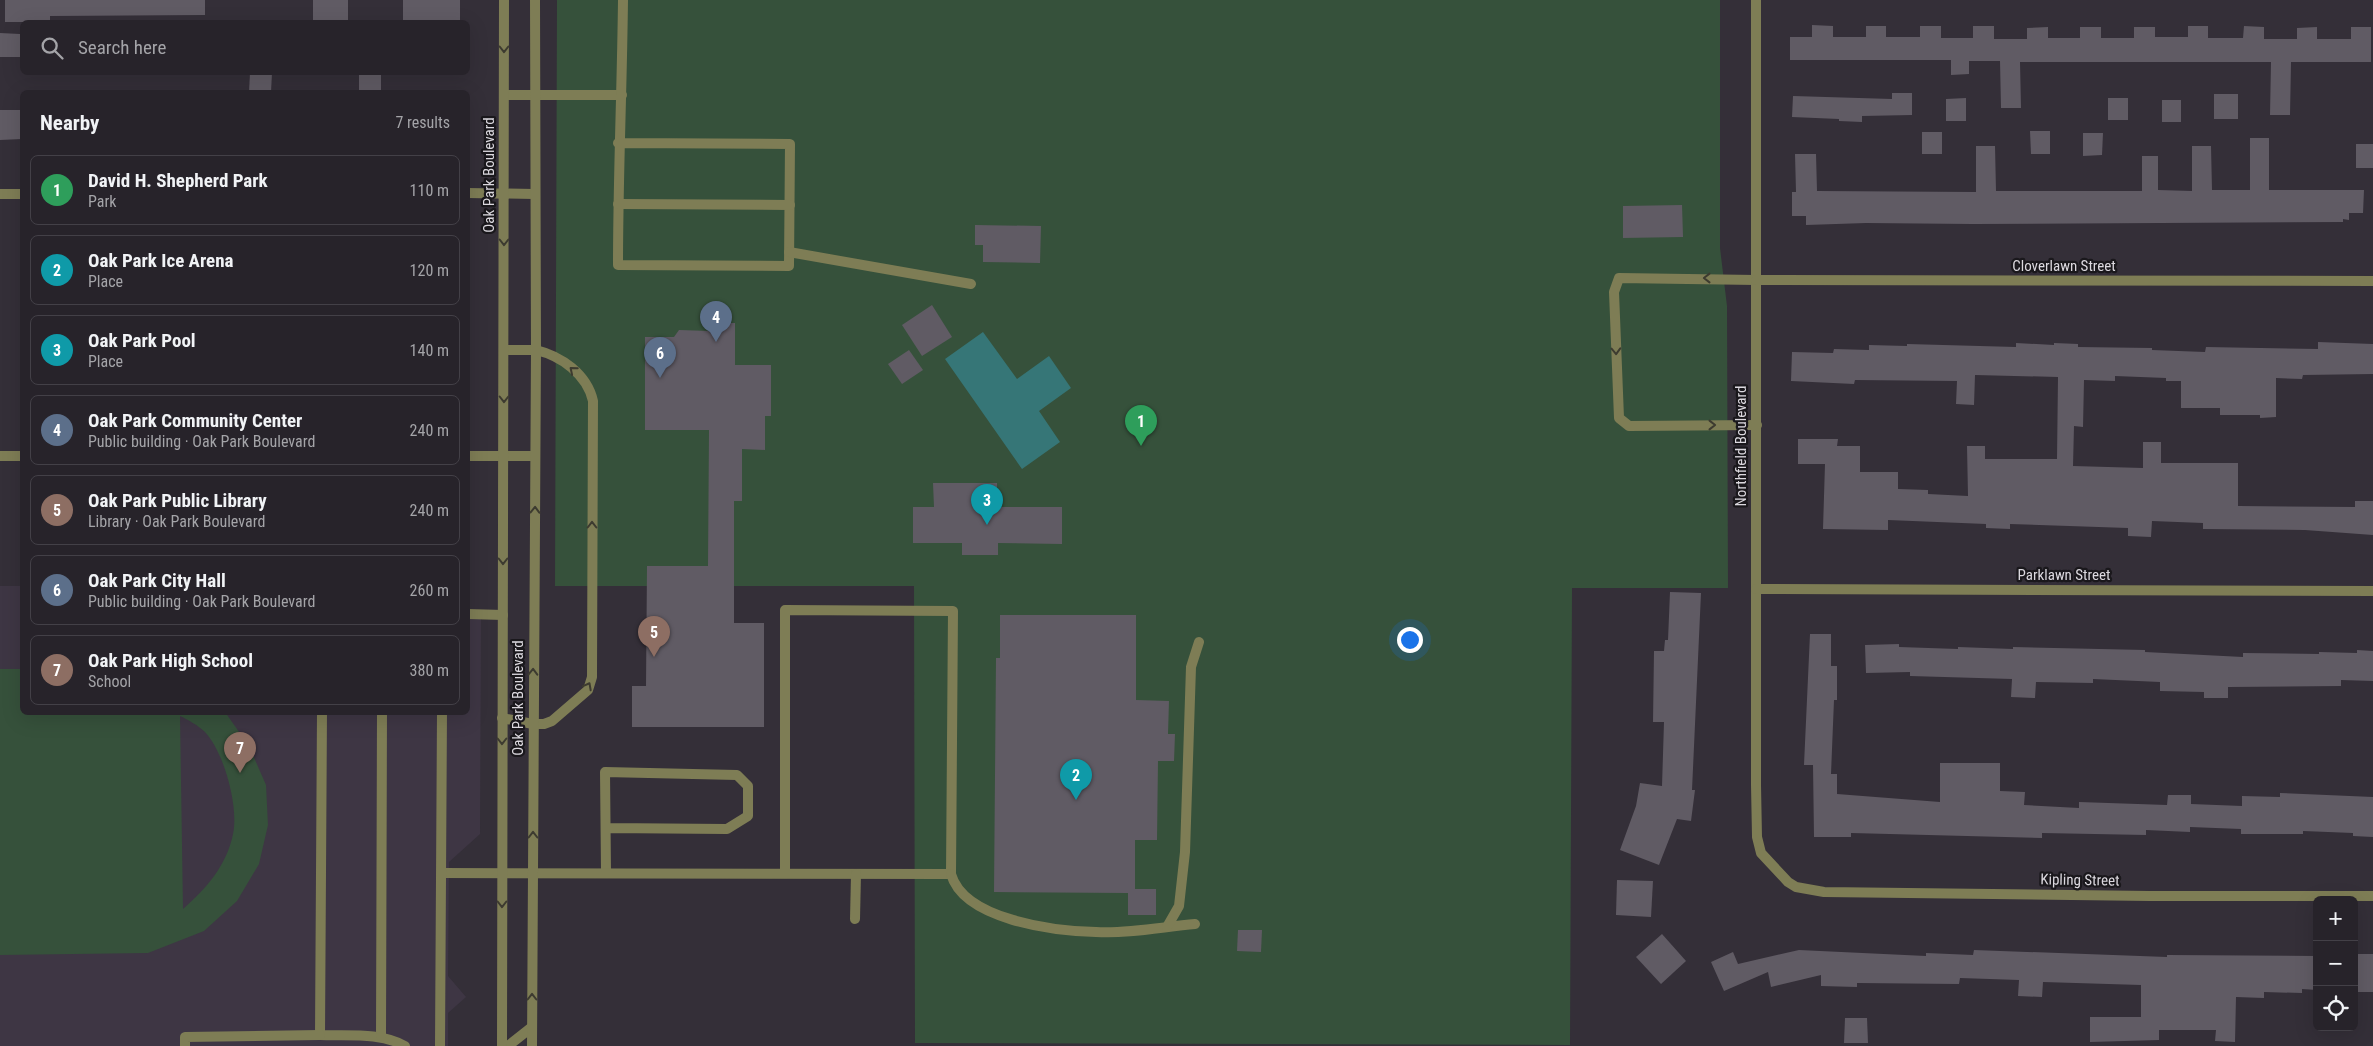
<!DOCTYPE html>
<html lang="en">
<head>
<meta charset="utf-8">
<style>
  :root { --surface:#27232a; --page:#332f36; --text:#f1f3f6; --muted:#a4a4a8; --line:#434047; --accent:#80bdfa }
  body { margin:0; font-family:"Roboto Condensed",sans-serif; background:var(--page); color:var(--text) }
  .controls { position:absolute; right:15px; bottom:15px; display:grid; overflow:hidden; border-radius:8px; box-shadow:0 5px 20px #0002 }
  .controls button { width:45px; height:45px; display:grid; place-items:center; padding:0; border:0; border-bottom:1px solid var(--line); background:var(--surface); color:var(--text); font:25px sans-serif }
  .you { position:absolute; left:1409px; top:639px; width:18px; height:18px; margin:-12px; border:4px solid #fff; border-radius:50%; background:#1a73e8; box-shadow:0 0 0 8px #1a73e833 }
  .badge { display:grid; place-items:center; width:32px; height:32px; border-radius:50%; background:var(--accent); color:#fff; font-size:16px; font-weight:700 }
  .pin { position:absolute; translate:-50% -41px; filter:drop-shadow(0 1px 2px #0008) }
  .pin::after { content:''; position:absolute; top:26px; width:18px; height:15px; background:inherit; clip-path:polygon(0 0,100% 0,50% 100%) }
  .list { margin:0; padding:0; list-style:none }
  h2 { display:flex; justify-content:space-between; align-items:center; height:65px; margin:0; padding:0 20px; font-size:21px }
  h2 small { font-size:16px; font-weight:400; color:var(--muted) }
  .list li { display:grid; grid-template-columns:32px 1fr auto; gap:15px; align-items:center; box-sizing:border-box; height:70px; margin:0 10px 10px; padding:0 10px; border:1px solid var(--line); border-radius:8px }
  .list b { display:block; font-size:19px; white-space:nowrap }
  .list p { margin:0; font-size:16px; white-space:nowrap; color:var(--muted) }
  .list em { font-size:16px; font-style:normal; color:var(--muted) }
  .icon { flex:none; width:28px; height:28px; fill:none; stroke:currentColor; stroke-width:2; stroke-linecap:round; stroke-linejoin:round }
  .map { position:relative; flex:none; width:2373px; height:1046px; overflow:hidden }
  .search { position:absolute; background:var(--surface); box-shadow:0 5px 20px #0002; left:20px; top:20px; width:450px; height:55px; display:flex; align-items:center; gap:12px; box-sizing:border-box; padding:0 18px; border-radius:8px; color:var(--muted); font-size:19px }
  .panel { position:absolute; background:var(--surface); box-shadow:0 5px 20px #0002; left:20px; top:90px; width:450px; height:625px; border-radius:8px }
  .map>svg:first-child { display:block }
</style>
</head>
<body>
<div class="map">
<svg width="2373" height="1046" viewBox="0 0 2373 1046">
  <rect width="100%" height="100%" fill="#342f38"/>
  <path fill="#3e3644" d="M 0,586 L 22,586 L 22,712 L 468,712 L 468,614 L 481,614 L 480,834 L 449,862 L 448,976 L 466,997 L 448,1013 L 448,1046 L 0,1046 Z"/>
  <g fill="#36513b" fill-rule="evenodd">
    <path d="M 557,0 L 1720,0 L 1720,248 L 1727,306 L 1728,588 L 1572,588 L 1570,1045 L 915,1043 L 914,586 L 555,586 Z"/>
    <path d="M 0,669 L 22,669 L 22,712 L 225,712 L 249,746 L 266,785 L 268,825 L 259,864 L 237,901 L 204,931 L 148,953 L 0,955 ZM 180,716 C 187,719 199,726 205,732 C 224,752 239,807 233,834 C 227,865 206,889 183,909 Z"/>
  </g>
  <path fill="#367677" d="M 983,332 L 1017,379 L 1049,356 L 1071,388 L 1039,411 L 1060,442 L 1022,469 L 945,359 Z"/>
  <g fill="#605b64">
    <path d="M 5,0 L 205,0 L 205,15 L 50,16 L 50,22 L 5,22 Z"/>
    <rect x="313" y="0" width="35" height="22"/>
    <rect x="403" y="0" width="57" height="22"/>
    <path d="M 1812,25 L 1833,26 L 1833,37 L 1866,37 L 1866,26 L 1886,26 L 1886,37 L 1920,37 L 1920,26 L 1941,26 L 1941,38 L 1973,38 L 1973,26 L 1994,26 L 1994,39 L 2027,39 L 2027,28 L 2048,27 L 2048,38 L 2080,38 L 2080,27 L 2101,27 L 2101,38 L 2134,38 L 2134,27 L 2155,27 L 2155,37 L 2188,37 L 2188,26 L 2208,26 L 2208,38 L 2243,38 L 2244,26 L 2264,27 L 2264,39 L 2297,39 L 2297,28 L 2317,27 L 2317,39 L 2351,39 L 2351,27 L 2371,27 L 2371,62 L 2291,62 L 2290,115 L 2270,115 L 2271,62 L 2020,62 L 2021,108 L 2001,108 L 2000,61 L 1969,61 L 1969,74 L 1951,75 L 1951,60 L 1790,60 L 1790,37 L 1812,37 Z"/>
    <path d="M 0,33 L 20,34 L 20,57 L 0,57 Z"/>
    <rect x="359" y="72" width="22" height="20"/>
    <path d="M 250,73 L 272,73 L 271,92 L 249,92 Z"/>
    <path d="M 1892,93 L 1912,93 L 1912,115 L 1862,116 L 1862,122 L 1839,121 L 1839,119 L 1792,117 L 1793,96 L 1892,99 Z"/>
    <rect x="2214" y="94" width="24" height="25"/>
    <path d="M 1966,98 L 1966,121 L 1946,121 L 1946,99 Z"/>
    <rect x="2108" y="98" width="20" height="22"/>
    <rect x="2162" y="100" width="19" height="22"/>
    <path d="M 0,110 L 22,110 L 22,139 L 0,140 Z"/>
    <path d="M 2030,131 L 2050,131 L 2050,154 L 2031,154 Z"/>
    <rect x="1922" y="132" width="20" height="22"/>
    <path d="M 2083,133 L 2103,133 L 2102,155 L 2083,156 Z"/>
    <path d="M 2250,138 L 2269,138 L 2269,190 L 2364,190 L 2363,213 L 2349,213 L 2349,220 L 2343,219 L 2343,222 L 1973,224 L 1866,223 L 1806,225 L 1806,216 L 1792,216 L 1792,192 L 1796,192 L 1795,154 L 1816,154 L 1817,191 L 1976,192 L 1976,146 L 1995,146 L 1996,191 L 2142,191 L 2142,156 L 2158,156 L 2158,190 L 2192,191 L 2192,146 L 2211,146 L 2212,190 L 2250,190 Z"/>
    <rect x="2356" y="144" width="17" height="24"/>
    <path d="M 1682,205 L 1683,237 L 1623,238 L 1623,206 Z"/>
    <path d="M 975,225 L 1041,226 L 1040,263 L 983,262 L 983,245 L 975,245 Z"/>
    <path d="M 932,305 L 952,337 L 922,356 L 902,325 Z"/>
    <path d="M 716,323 L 735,323 L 735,365 L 771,365 L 771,416 L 765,416 L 765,450 L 742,449 L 742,501 L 734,501 L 734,623 L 764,623 L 764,727 L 632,727 L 632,686 L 646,686 L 647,566 L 708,566 L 709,430 L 645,430 L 645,337 L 674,337 L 679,330 L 710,331 Z"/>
    <path d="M 2318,342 L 2373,344 L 2373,374 L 2303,375 L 2302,379 L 2276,378 L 2276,417 L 2260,418 L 2260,415 L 2220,415 L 2220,408 L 2181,408 L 2181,381 L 2166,381 L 2166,378 L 2115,376 L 2115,381 L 2084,380 L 2083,427 L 2074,426 L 2073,466 L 2143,468 L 2143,442 L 2161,442 L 2161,463 L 2238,463 L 2238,506 L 2355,507 L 2355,501 L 2373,501 L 2373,535 L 2305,530 L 2203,529 L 2203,523 L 2152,521 L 2151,537 L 2128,536 L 2128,528 L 2010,524 L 2010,529 L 1986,528 L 1986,524 L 1888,520 L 1888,530 L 1823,529 L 1825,464 L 1798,464 L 1798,439 L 1838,439 L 1837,446 L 1860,446 L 1860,472 L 1898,472 L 1898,489 L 1928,490 L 1928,494 L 1968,496 L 1967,446 L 1985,446 L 1985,459 L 2057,459 L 2058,377 L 1975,375 L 1974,405 L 1956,404 L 1957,381 L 1855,380 L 1854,384 L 1791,381 L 1792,352 L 1833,353 L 1834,349 L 1869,350 L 1869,345 L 1907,346 L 1907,344 L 2016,347 L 2016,343 L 2054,345 L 2054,343 L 2078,344 L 2078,347 L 2152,348 L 2152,350 L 2205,352 L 2206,347 L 2318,349 Z"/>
    <path d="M 909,350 L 923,370 L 902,384 L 888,364 Z"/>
    <path d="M 933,483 L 997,483 L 997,507 L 1062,507 L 1062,544 L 998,543 L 998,555 L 962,555 L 962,543 L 913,543 L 913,507 L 934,507 Z"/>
    <path d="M 1670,592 L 1701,593 L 1692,790 L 1695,790 L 1691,821 L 1677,819 L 1659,865 L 1620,850 L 1636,806 L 1640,783 L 1662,786 L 1664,722 L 1653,722 L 1654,651 L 1664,651 L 1665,640 L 1668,640 Z"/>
    <path d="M 1000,615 L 1136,615 L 1136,700 L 1169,701 L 1168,734 L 1175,734 L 1174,761 L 1158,761 L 1157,840 L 1135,840 L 1135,889 L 1156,889 L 1156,915 L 1128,915 L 1128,893 L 994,892 L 996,658 L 1000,658 Z"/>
    <path d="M 1810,634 L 1831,634 L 1831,666 L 1837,666 L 1837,700 L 1834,700 L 1831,774 L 1837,774 L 1837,794 L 1940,802 L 1940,763 L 2000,763 L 2000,791 L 2025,792 L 2024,805 L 2079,808 L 2079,802 L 2167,805 L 2168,795 L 2191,795 L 2191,804 L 2242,806 L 2242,796 L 2280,797 L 2280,793 L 2373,797 L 2373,837 L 2353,836 L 2353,833 L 2303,831 L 2303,834 L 2241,834 L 2241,829 L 2190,827 L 2190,832 L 2146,830 L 2146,835 L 2042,833 L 2042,838 L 1851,833 L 1851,837 L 1814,837 L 1813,765 L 1804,765 Z"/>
    <path d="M 1899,644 L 1899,647 L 1958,649 L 1958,647 L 2013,649 L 2013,647 L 2145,650 L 2145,652 L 2243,657 L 2243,653 L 2319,654 L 2319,652 L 2357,653 L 2357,650 L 2373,651 L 2373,681 L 2341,680 L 2341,686 L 2228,687 L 2228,698 L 2204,698 L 2204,692 L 2160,691 L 2160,682 L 2093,679 L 2093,683 L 2036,682 L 2035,698 L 2011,697 L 2012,679 L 1910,676 L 1910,672 L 1866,673 L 1865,645 Z"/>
    <path d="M 1617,880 L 1653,881 L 1651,917 L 1616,915 Z"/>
    <path d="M 1238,930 L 1262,930 L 1261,952 L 1237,951 Z"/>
    <path d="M 1662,934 L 1686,961 L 1661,984 L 1636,957 Z"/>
    <path d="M 1799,950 L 1926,956 L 1926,953 L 1973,955 L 1974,950 L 2167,957 L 2167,955 L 2317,956 L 2317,990 L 2302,989 L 2302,993 L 2264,992 L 2264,998 L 2236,997 L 2235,1042 L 2215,1041 L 2216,1030 L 2159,1030 L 2159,1040 L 2090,1042 L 2090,1017 L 2141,1017 L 2141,985 L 2043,982 L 2042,997 L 2018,996 L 2019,980 L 1960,978 L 1959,984 L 1857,983 L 1857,987 L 1821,986 L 1821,975 L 1771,987 L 1768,972 L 1724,991 L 1711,962 L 1733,952 L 1738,964 Z"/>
    <path d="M 2355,954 L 2373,954 L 2373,992 L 2354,992 Z"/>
    <path d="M 1845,1018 L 1867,1018 L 1868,1043 L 1844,1043 Z"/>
  </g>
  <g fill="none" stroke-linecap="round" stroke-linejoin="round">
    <g stroke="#7e7d55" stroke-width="10">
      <path d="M 504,95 L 622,95"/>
      <path d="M 618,143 L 790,144 L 789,266 L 618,265 C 618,177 622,89 623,0"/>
      <path d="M 618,204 L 790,205"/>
      <path d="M 789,252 L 971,284"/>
      <path d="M 1756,280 L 1619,278 L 1614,292 L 1619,418 L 1629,426 L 1757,425"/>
      <path d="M 468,614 L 503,615"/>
      <path d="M 322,712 L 320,1035 C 349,1036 380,1032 405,1046"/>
      <path d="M 502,718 L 533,724 L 544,724 L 552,721 L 588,690 L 592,677 L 593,401 C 587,374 561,356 536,350"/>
      <path d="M 606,828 L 727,829 L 748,816 L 748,786 L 737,775 L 605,772 L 606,872"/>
      <path d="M 442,873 L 951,874 L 953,611 L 785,610 L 785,873"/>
      <path d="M 951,874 C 964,920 1054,931 1096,932 C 1128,934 1162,927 1195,924"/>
      <path d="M 855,919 L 856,874"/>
      <path d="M 1167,927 L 1179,906 L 1185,852 L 1191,667 L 1199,642"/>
      <path d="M 381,1036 L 382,712"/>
      <path d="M 185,1046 L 185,1037 L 320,1035"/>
      <path d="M 440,1046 L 442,712"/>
      <path d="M 508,1046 L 532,1027"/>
    </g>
    <g stroke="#7e7d55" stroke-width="10">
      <path d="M 1756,0 L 1756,785 L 1757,837 L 1761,853 L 1788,882 L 1796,887 L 1824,892 L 2150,896 L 2373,896"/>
      <path d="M 468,193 L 534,194"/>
      <path d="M 0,194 L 22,194"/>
      <path d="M 1756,280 L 2373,281"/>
      <path d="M 504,350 L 536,350"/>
      <path d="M 0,456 L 22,456"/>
      <path d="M 468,456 L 534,456"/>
      <path d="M 1756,589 L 2373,591"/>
    </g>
    <g stroke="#7e7d55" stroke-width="10">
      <path d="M 502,1046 L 504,0"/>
      <path d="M 532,1046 L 536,350 L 535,0"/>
    </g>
  </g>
  <defs><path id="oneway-chevron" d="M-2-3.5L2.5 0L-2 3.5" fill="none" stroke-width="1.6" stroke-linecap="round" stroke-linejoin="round" transform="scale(1.25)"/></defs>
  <g stroke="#3d3b30">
    <use href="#oneway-chevron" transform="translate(504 49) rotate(90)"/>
    <use href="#oneway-chevron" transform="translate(504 242) rotate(90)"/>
    <use href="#oneway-chevron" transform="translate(1707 278) rotate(180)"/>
    <use href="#oneway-chevron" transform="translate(1616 351) rotate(88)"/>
    <use href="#oneway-chevron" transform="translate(573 370) rotate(-140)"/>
    <use href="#oneway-chevron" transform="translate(504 399) rotate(90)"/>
    <use href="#oneway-chevron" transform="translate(1712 425)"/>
    <use href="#oneway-chevron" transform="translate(535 510) rotate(-89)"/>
    <use href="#oneway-chevron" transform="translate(592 525) rotate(-90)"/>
    <use href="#oneway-chevron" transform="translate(503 561) rotate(90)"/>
    <use href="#oneway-chevron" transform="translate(533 672) rotate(-89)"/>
    <use href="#oneway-chevron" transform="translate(588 686) rotate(-62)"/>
    <use href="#oneway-chevron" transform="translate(502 741) rotate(90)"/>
    <use href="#oneway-chevron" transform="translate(533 835) rotate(-90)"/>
    <use href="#oneway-chevron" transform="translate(502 904) rotate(90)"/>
    <use href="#oneway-chevron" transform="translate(532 997) rotate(-90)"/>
  </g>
  <g text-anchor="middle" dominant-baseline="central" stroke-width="4.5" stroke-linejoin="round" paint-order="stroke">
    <g font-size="15" fill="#dcd9df" stroke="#1a181c">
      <text transform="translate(489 175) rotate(-90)">Oak Park Boulevard</text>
      <text x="2064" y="266">Cloverlawn Street</text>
      <text transform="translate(1741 446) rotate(-90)">Northfield Boulevard</text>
      <text x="2064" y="575">Parklawn Street</text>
      <text transform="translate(518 698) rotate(-90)">Oak Park Boulevard</text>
      <text transform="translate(2080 880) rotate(1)">Kipling Street</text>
    </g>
  </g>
</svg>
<div class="controls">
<button>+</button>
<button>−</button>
<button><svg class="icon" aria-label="locate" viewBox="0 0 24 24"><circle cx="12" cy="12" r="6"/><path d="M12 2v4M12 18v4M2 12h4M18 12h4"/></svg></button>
</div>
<div class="you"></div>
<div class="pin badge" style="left:1141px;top:446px;background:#2e9e5b">1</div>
<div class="pin badge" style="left:1076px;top:800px;background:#0f9aa8">2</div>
<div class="pin badge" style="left:987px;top:525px;background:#0f9aa8">3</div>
<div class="pin badge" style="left:716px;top:342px;background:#5c6f8a">4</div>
<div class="pin badge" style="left:654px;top:657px;background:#8d6e63">5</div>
<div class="pin badge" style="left:660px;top:378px;background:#5c6f8a">6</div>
<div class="pin badge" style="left:240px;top:773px;background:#8d6e63">7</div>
<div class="search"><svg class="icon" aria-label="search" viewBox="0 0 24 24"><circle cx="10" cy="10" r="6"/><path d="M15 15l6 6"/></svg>Search here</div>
<section class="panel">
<h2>Nearby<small>7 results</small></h2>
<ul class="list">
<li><span class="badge" style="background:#2e9e5b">1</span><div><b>David H. Shepherd Park</b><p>Park</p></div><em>110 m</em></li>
<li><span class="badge" style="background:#0f9aa8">2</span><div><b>Oak Park Ice Arena</b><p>Place</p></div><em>120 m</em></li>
<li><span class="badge" style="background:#0f9aa8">3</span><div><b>Oak Park Pool</b><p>Place</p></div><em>140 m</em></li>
<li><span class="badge" style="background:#5c6f8a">4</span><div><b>Oak Park Community Center</b><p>Public building · Oak Park Boulevard</p></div><em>240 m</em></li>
<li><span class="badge" style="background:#8d6e63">5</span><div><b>Oak Park Public Library</b><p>Library · Oak Park Boulevard</p></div><em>240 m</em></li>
<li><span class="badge" style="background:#5c6f8a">6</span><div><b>Oak Park City Hall</b><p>Public building · Oak Park Boulevard</p></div><em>260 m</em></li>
<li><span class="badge" style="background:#8d6e63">7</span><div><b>Oak Park High School</b><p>School</p></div><em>380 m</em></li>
</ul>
</section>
</div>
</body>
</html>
